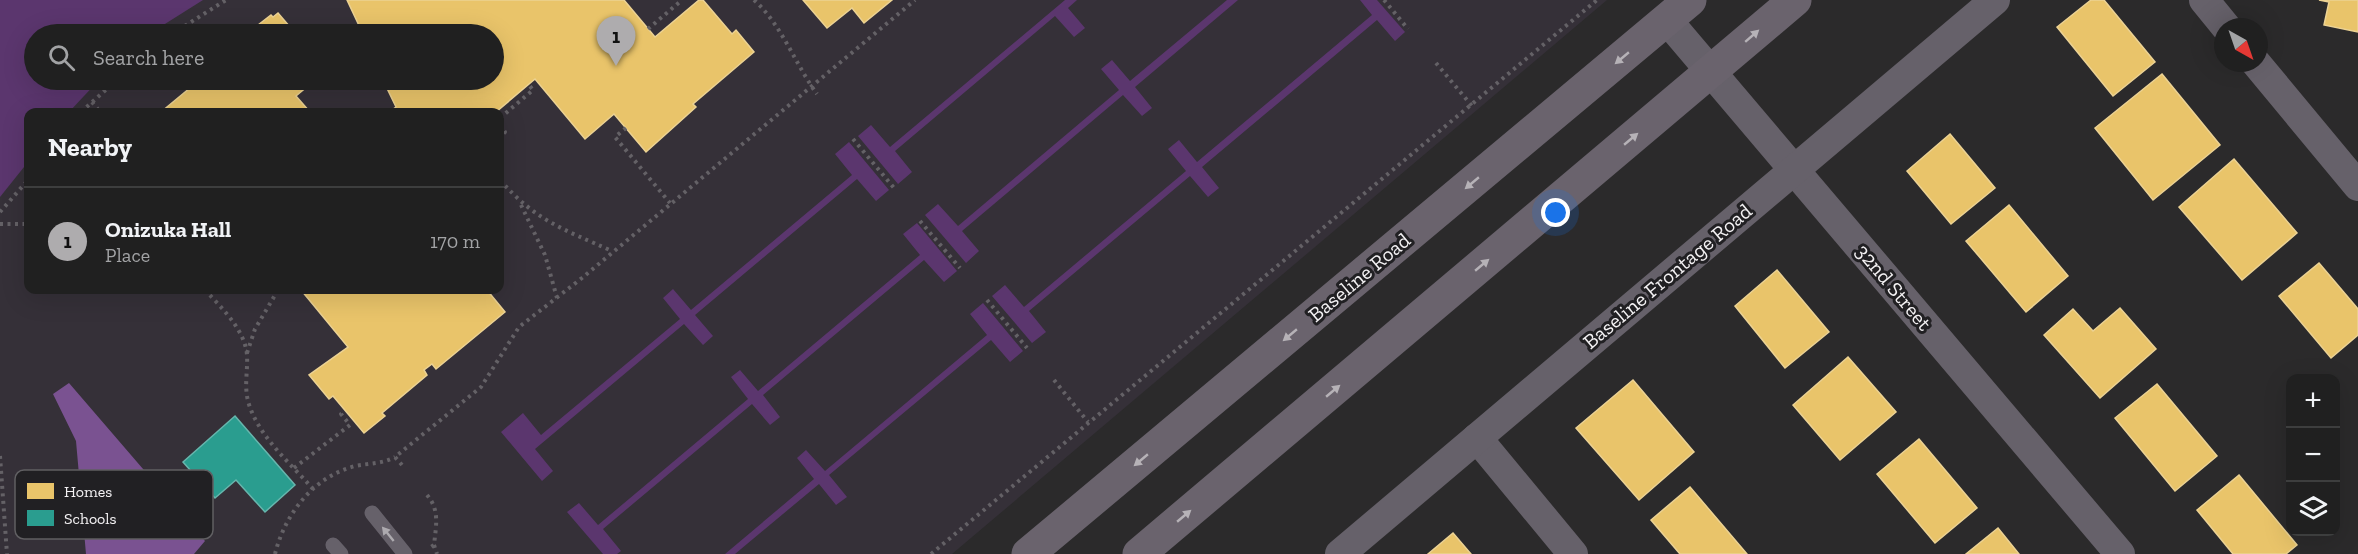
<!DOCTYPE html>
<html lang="en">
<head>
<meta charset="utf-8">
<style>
  :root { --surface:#202020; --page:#282829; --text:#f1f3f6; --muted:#a2a3a5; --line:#3d3e3e; --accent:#aeacae }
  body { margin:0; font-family:"Zilla Slab",serif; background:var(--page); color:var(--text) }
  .controls { position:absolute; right:18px; bottom:18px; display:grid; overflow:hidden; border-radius:12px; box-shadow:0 6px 24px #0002 }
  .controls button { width:54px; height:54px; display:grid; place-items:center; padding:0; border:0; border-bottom:2px solid var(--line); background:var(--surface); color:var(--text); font:30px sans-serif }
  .compass { position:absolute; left:2214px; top:18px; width:54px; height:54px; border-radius:50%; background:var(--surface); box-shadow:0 6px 24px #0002; rotate:140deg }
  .you { position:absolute; left:1556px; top:213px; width:21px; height:21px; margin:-15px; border:4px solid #fff; border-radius:50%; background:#1a73e8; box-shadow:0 0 0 9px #1a73e833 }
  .badge { display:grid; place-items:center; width:39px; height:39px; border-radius:50%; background:var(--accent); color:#111; font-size:20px; font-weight:700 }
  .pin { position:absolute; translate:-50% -50px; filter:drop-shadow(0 2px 3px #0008) }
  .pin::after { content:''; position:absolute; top:32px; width:21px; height:18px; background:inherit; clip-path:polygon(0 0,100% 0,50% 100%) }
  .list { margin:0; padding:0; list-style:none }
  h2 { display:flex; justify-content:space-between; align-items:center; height:78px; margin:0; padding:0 24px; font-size:26px }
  h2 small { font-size:20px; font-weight:400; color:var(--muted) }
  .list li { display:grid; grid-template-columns:39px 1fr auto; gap:18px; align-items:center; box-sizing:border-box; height:108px; padding:0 24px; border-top:2px solid var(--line) }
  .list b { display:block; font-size:22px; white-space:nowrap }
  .list p { margin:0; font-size:20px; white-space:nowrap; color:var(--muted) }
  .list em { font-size:20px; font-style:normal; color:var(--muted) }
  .icon { flex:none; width:33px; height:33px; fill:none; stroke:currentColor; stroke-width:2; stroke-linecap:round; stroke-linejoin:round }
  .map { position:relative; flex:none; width:2358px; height:554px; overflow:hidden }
  .search { position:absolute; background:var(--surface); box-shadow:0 6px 24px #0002; left:24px; top:24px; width:480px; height:66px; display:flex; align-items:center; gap:15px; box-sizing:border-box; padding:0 21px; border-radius:33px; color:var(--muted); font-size:22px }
  .panel { position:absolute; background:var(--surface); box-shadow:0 6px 24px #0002; left:24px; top:108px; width:480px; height:186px; border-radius:12px }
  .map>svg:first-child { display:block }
</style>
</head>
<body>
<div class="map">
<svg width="2358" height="554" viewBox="0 0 2358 554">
  <rect width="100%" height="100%" fill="#2b2a2b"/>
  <path fill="#353038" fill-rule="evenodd" d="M 0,0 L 1607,0 L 952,554 L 0,554 ZM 34,34 L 494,34 L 494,80 L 34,80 ZM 28,112 L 500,112 L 500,290 L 28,290 Z"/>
  <g fill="#5b366e">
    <path d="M 0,0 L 203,0 L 149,34 L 34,34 L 34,80 L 99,80 L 69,112 L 28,112 L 28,162 L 0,197 Z"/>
    <path d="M 1065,0 L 1077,0 L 1068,8 L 1085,28 L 1074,37 L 1055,16 L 895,151 L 912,172 L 898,184 L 858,136 L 871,125 L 890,147 Z"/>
    <path d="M 1227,0 L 1238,0 L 1135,87 L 1152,108 L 1142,116 L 1123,95 L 962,231 L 979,251 L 966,263 L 925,215 L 938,204 L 958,226 L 1119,90 L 1101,69 L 1112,60 L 1130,81 Z"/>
    <path d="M 1360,0 L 1377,0 L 1405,32 L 1395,41 L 1377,20 L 1202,167 L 1219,188 L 1208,197 L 1190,176 L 1029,311 L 1046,332 L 1032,343 L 992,296 L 1005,285 L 1024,307 L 1186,171 L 1168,149 L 1179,140 L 1197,162 L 1372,15 Z"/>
    <path d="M 849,142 L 889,190 L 876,201 L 857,179 L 695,315 L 713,336 L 703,345 L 684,324 L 535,449 L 553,471 L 542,481 L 501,432 L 523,413 L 541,435 L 680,319 L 663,298 L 673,289 L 691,310 L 852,175 L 835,154 Z"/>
    <path d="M 917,223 L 957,271 L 944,282 L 924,260 L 763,395 L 780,417 L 770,425 L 752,404 L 603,529 L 621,551 L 617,554 L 603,554 L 567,512 L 579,503 L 598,525 L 748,399 L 731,377 L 740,370 L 758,391 L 920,255 L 903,234 Z"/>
    <path d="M 983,303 L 1023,351 L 1010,362 L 991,340 L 829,475 L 847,497 L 836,505 L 819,484 L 735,554 L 725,554 L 814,479 L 797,458 L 806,450 L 825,471 L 987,335 L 970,314 Z"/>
  </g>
  <path fill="#7a5291" d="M 69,383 L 205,541 L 194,554 L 86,554 L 76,441 L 53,394 Z"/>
  <g fill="#e9c46a" stroke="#ecd293" stroke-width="1.5">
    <path d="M 347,0 L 624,0 L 655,37 L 699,0 L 703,0 L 732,34 L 736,30 L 754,52 L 693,104 L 696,107 L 646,152 L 614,114 L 585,139 L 535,79 L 496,112 L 389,112 L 396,107 L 383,80 L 494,80 L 494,34 L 363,34 Z"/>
    <path d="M 803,0 L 892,0 L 864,23 L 852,8 L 827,28 Z"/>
    <path d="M 2091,0 L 2104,0 L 2155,62 L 2113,96 L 2057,27 Z"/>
    <path d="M 2319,0 L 2358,0 L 2358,32 L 2324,25 L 2329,2 Z"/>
    <path d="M 278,13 L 296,34 L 254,34 L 262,29 L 258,25 L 271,15 L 273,17 Z"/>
    <path d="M 2162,74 L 2220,145 L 2153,200 L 2095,128 Z"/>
    <path d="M 206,80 L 315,80 L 296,96 L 310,112 L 161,112 L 196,83 L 199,86 Z"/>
    <path d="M 1950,134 L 1995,188 L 1951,224 L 1907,171 Z"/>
    <path d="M 2234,159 L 2297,233 L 2242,280 L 2179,207 Z"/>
    <path d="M 2009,205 L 2068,276 L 2026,312 L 1966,241 Z"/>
    <path d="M 2319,263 L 2358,309 L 2358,335 L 2331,358 L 2279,296 Z"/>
    <path d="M 1777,270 L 1829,332 L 1785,368 L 1735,306 Z"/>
    <path d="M 301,290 L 487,290 L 505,312 L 436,369 L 432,364 L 424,370 L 427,375 L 382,413 L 385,416 L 364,433 L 333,396 L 329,399 L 309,375 L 348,347 Z"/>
    <path d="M 2120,308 L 2156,349 L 2100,398 L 2044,335 L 2073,309 L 2093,331 Z"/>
    <path d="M 1848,357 L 1896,412 L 1840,460 L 1793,405 Z"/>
    <path d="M 1633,380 L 1694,452 L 1639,500 L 1576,428 Z"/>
    <path d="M 2157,384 L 2217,456 L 2175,491 L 2115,418 Z"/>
    <path d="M 1919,439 L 1977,508 L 1935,543 L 1877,474 Z"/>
    <path d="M 2239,475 L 2297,545 L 2286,554 L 2233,554 L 2197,510 Z"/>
    <path d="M 1690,487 L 1747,554 L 1680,554 L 1651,520 Z"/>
    <path d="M 1998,528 L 2019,554 L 1966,554 Z"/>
    <path d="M 1453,533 L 1471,554 L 1428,554 Z"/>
  </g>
  <path fill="#2a9d8f" stroke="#67b6ad" stroke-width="1.5" d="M 235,416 L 295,485 L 265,512 L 236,480 L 215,498 L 183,462 Z"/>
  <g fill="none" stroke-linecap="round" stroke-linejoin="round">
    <g stroke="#646166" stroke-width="4" stroke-dasharray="3 4.5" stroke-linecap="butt">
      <path d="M 754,0 C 782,25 795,64 817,94"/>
      <path d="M 1384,0 L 1408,29"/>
      <path d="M 648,29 L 682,0"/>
      <path d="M 172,34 L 226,0"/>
      <path d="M 1436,63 L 1472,106"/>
      <path d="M 92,102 L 100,112"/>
      <path d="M 81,112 L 117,80"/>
      <path d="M 500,118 L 533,90 L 529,85"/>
      <path d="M 500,125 L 505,132 L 500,137"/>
      <path d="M 626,128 L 615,137 L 670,203"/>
      <path d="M 853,139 L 894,188"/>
      <path d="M 500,180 C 536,221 563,229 612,251"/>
      <path d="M 521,205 L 545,255 L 557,298"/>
      <path d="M 0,212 L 28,180"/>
      <path d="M 920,221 L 960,268"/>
      <path d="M 0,224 L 28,224"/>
      <path d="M 205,290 C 221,307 245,330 247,355 C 248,370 244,385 248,401 C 257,435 290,463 313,489"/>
      <path d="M 987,300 L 1027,348"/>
      <path d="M 247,353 L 255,329 L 278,290"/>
      <path d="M 1054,380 L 1088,422"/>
      <path d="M 0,456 L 7,554"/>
      <path d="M 402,465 L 395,457 L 481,387 L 519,327 L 582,278 L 915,0"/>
      <path d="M 294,468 L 350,425 L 341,414 L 345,411"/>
      <path d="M 427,495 C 440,510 436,526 434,545 L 431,547"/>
      <path d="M 434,545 L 437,554"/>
      <path d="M 275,554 C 285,514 313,477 355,466 C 370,463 382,464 395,457"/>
      <path d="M 931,554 L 1597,0"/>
    </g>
    <g stroke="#66616a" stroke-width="15">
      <path d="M 372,513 L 405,554"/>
      <path d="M 333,545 L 341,554"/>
    </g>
    <g stroke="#66616a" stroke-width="30">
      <path d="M 2204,0 L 2226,27"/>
      <path d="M 1667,20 L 2120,554"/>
      <path d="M 2256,63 L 2358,186"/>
      <path d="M 1477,438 L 1573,554"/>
      <path d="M 1340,554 L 1995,0"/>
    </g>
    <g stroke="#6a636d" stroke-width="33">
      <path d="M 1028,554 L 1690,0"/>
      <path d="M 1139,554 L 1795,0"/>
    </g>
  </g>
  <defs><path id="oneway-solid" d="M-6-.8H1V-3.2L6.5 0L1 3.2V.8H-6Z" transform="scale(1.5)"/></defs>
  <g fill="#b6b2b7">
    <use href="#oneway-solid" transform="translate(1752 36) rotate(-41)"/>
    <use href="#oneway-solid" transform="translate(1622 58) rotate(140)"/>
    <use href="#oneway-solid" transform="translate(1631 139) rotate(-40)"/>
    <use href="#oneway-solid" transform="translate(1472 183) rotate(140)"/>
    <use href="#oneway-solid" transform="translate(1482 265) rotate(-40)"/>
    <use href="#oneway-solid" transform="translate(1290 335) rotate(140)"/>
    <use href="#oneway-solid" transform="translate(1333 391) rotate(-40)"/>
    <use href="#oneway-solid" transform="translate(1141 460) rotate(140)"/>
    <use href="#oneway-solid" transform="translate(1184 516) rotate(-40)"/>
  </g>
  <use fill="#adaaaf" href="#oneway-solid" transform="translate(388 534) rotate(-129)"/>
  <g text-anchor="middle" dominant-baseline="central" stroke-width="6" stroke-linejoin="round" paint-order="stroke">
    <g font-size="21" fill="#f4f2f4" stroke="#212023">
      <text transform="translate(1667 276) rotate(-40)">Baseline Frontage Road</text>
      <text transform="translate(1359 277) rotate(-40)">Baseline Road</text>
      <text transform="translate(1894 287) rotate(50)">32nd Street</text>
    </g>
  </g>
  <rect x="15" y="470" width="198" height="69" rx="9" fill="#212023" stroke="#605f62" stroke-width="1.5"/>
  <rect x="27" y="483" width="27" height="16" fill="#e9c46a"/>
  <rect x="27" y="510" width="27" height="16" fill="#2a9d8f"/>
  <g font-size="16" fill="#f4f2f4">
    <text x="64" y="497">Homes</text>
    <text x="64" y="524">Schools</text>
  </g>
</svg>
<div class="controls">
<button>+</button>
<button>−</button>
<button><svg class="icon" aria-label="layers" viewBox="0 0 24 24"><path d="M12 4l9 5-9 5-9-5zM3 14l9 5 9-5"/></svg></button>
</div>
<svg class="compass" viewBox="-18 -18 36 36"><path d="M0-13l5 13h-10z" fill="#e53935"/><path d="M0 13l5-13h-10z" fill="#a2a3a5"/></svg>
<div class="you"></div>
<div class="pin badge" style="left:616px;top:66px">1</div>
<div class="search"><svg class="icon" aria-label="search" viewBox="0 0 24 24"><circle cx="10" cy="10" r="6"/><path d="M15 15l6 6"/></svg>Search here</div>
<section class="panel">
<h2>Nearby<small></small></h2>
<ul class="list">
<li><span class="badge">1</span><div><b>Onizuka Hall</b><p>Place</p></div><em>170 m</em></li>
</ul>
</section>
</div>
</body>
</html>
